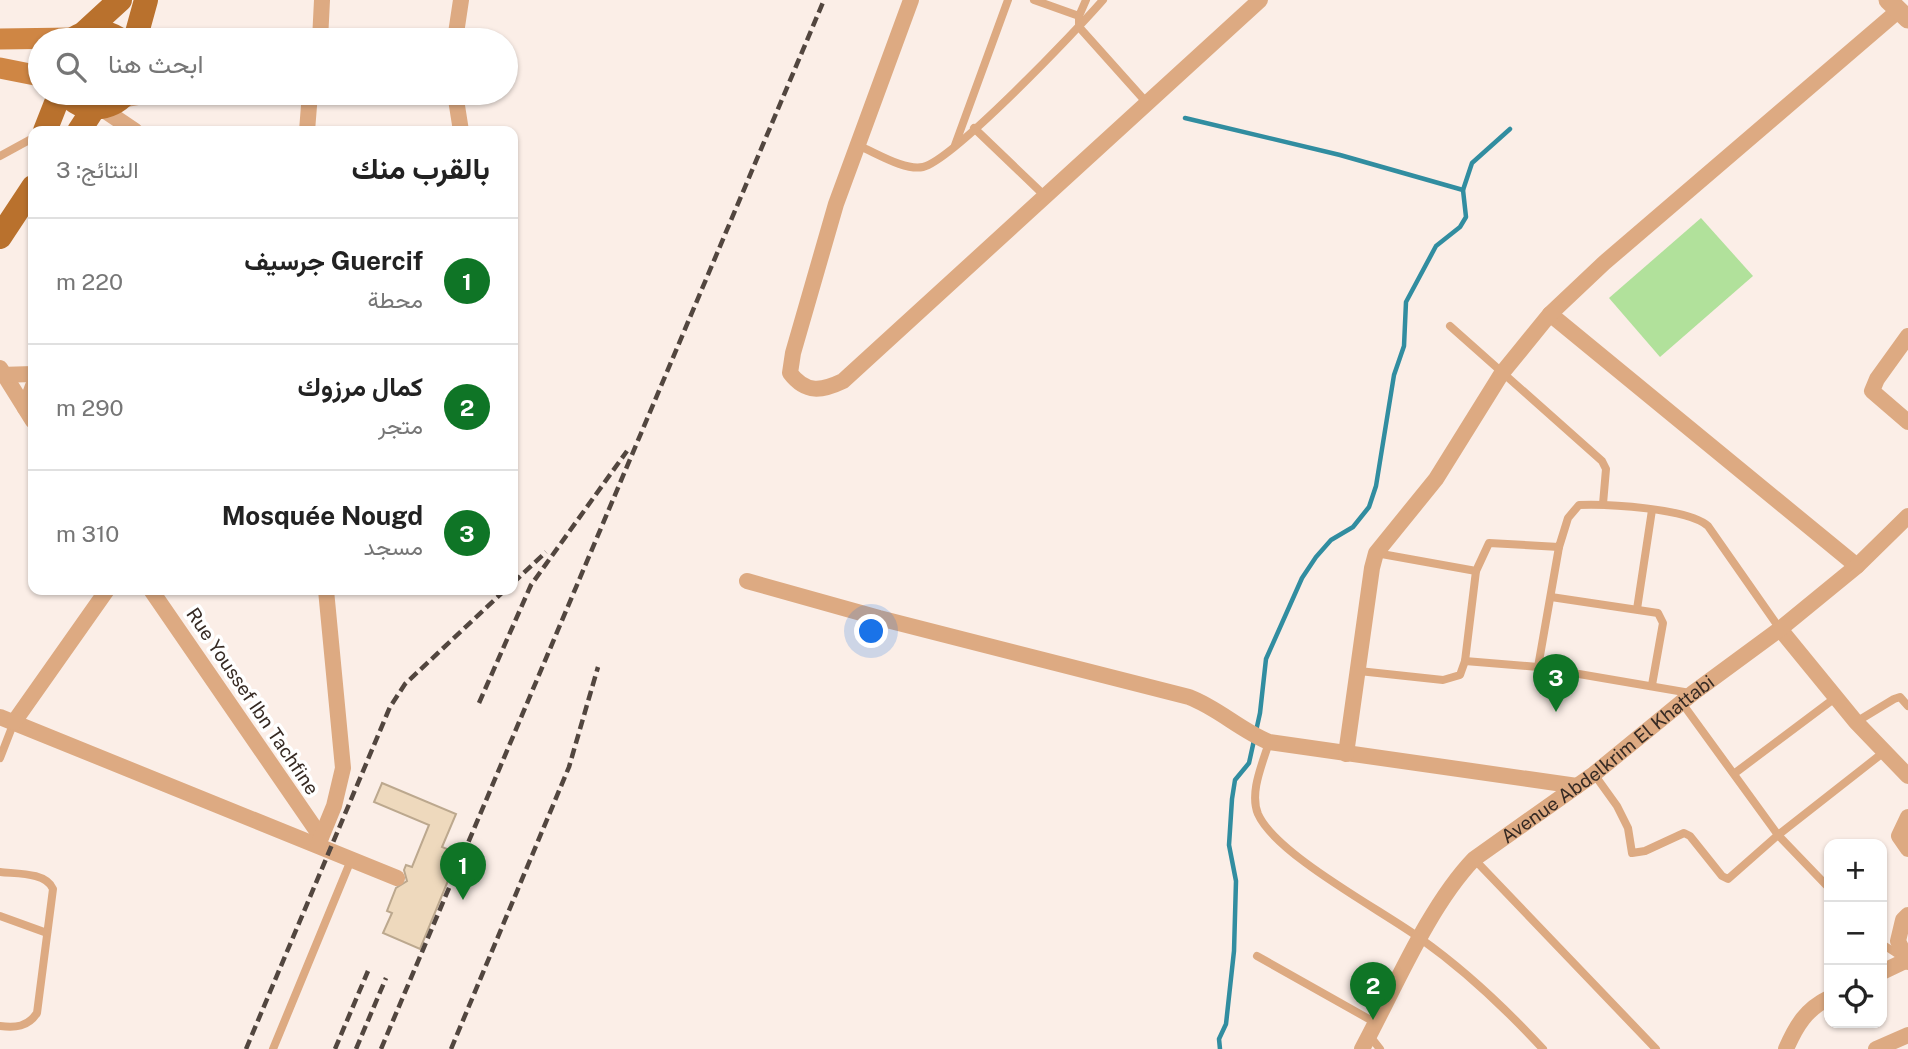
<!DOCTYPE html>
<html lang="ar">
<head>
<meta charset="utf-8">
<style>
  :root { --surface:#fff; --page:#f6f6f6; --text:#222; --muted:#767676; --line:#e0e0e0; --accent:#0f7526 }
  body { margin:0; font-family:"Public Sans",Vazirmatn,sans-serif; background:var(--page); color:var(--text); direction:rtl }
  .controls { position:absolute; right:21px; bottom:21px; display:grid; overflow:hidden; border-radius:14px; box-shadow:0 2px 5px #0004 }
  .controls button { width:63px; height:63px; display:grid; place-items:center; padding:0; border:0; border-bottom:2px solid var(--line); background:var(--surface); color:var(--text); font:35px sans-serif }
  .you { position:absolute; left:872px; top:632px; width:24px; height:24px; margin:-18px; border:5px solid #fff; border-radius:50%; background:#1a73e8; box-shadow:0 0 0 10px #1a73e833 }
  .badge { display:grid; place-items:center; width:46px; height:46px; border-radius:50%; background:var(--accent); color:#fff; font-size:23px; font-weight:700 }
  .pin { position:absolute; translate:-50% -58px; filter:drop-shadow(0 2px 4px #0008) }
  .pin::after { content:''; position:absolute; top:37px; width:24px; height:21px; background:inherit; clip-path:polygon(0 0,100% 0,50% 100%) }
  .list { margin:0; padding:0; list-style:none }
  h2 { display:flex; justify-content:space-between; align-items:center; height:91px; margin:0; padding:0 28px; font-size:30px }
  h2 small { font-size:23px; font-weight:400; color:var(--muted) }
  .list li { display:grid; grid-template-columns:46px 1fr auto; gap:21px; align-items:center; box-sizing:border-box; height:126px; padding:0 28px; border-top:2px solid var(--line) }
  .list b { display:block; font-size:26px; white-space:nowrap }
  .list p { margin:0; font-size:23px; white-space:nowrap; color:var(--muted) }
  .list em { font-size:23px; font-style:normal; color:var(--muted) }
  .icon { flex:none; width:38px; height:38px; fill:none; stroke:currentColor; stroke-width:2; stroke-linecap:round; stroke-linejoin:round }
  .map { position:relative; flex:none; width:1908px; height:1049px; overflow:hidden; direction:ltr }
  .search { position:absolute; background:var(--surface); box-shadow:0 2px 5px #0004; left:28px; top:28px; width:490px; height:77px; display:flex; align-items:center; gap:18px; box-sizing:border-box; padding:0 24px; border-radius:38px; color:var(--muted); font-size:26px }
  .panel { position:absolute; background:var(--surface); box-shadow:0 2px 5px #0004; left:28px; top:126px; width:490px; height:469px; border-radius:14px; direction:rtl }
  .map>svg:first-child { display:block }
</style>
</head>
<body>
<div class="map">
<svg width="1908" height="1049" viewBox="0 0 1908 1049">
  <rect width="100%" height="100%" fill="#fbeee7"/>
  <path fill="#b1e19b" d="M 1701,218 L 1753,276 L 1660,357 L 1609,298 Z"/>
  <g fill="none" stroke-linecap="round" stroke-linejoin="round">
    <g stroke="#318da0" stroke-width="4.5">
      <path d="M 1185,118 L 1340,155 L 1463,190"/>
      <path d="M 1220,1049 L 1219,1039 L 1226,1024 L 1234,951 L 1236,881 L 1229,845 L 1232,799 L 1235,780 L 1249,763 L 1260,713 L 1266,659 L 1302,578 L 1316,557 L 1331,540 L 1353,527 L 1369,507 L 1376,486 L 1394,375 L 1404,346 L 1406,302 L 1436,246 L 1460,227 L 1466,217 L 1463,190 L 1472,163 L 1510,129"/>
    </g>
  </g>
  <path fill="#eed9bd" stroke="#bca88e" stroke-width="2" d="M 382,783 L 456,814 L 442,847 L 459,854 L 420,949 L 383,933 L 392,913 L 387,911 L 396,888 L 407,881 L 404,870 L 406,865 L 412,867 L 429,825 L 374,802 Z"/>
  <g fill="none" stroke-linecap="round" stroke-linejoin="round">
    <g stroke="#ddaa82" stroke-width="8">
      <path d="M 1034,0 L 1079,16"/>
      <path d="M 1086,0 L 1079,16 L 1079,27 L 1147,103"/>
      <path d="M 974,128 L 1045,196"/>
      <path d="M 857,145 C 875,152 904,171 923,167 C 953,160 1077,30 1103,0"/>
      <path d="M 955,145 L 1008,0"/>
      <path d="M 0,156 L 33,138"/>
      <path d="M 1450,326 L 1602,461 L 1606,469 L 1603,504"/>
      <path d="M 1376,553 L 1476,571 L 1489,543 L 1559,547 L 1568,518 L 1579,505 C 1608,504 1687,508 1708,526 L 1780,629"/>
      <path d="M 1551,597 L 1658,613 L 1663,623 L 1652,685"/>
      <path d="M 1637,609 L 1652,510"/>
      <path d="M 1465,661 L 1538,667 L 1690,693"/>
      <path d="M 1538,667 L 1559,547"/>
      <path d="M 1359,671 L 1443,680 L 1460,675 L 1465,661 L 1476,571"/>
      <path d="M 1682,703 L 1778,835 L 1829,888"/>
      <path d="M 1856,722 L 1894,699 L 1900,697 L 1908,706"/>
      <path d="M 1269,742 C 1263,763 1249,792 1258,814 C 1276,855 1383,911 1421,939 C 1466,971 1506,1009 1543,1049"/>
      <path d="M 0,758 L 14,722"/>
      <path d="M 1735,773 L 1835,698"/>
      <path d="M 1594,774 L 1617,806 L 1628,828 L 1632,853 L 1645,851 L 1684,833 L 1690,836 L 1722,876 L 1728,879 L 1778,835 L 1884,752"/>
      <path d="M 1474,859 L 1656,1049"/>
      <path d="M 0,872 C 16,874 46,872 53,889 L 37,1013 C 28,1027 15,1028 0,1026"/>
      <path d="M 0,916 L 47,933"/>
      <path d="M 1882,944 L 1905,959"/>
      <path d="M 1257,956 L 1376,1023"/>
      <path d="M 1369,1035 L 1380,1049"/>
      <path d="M 273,1049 L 351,860"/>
    </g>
    <g stroke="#ddaa82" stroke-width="16">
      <path d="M 911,0 L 836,204 L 793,353 L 790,373 C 806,394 822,391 843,381 L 1260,0"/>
      <path d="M 320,40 L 322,0"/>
      <path d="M 455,40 L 461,0"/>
      <path d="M 455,93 L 461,131"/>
      <path d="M 120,100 L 161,93"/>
      <path d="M 101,108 L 135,131"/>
      <path d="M 307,131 L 310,93"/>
      <path d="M 1550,314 L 1857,566"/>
      <path d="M 1908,336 L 1877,379 L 1872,391 L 1908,422"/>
      <path d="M 0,368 L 33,421"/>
      <path d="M 0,375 L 33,374"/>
      <path d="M 25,408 L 33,386"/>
      <path d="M 747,581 L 879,618 L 1189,697 C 1218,708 1240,730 1269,742 L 1577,786"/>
      <path d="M 151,590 L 321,837"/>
      <path d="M 1780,629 L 1856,722 L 1908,776"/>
      <path d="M 0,717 L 397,878"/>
      <path d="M 14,722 L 107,590"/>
      <path d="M 1346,754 L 1372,568 L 1376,553 L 1436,479 L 1502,373 L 1550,314 L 1604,263 L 1898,11"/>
      <path d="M 1908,817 L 1899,836 L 1908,849"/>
      <path d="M 318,845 L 334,806 L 343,768 L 326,590"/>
      <path d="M 1908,915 L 1903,920 L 1898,941 L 1908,962"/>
      <path d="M 1882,972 L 1907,960"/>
      <path id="s1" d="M 1362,1049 C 1394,990 1428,907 1474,859 L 1594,774 L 1693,693 L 1780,629 L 1857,566 L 1908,516"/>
      <path d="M 1786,1049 C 1796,1026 1806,1009 1829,998"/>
      <path d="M 1876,1049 L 1908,1035"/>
    </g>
    <path stroke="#ddaa82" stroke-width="19" d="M 1888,0 L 1908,19"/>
    <g stroke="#cf8644" stroke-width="21">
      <path d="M 0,39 L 73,38"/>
      <path d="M 0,68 L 40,76"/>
    </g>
    <g stroke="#b9712d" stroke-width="24">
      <path d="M 85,32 L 120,0"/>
      <path d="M 71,40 C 88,29 104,29 121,40"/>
      <path d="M 135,40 L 146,0"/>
      <path d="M 66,93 C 82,113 110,111 126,93"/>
      <path d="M 45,131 L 60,93"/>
      <path d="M 79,131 L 94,108"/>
      <path d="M 0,237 L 33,187"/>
    </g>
    <g stroke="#52463f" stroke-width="4.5" stroke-dasharray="10 5" stroke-linecap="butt">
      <path d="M 513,583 L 546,552"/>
      <path d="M 479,703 L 531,585 L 627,451"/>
      <path d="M 246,1049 L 390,707 L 405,684 L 505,590"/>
      <path d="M 335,1049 L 368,971"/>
      <path d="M 356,1049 L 386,978"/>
      <path d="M 381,1049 L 824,0"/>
      <path d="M 451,1049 L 569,767 L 598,667"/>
    </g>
  </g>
  <g text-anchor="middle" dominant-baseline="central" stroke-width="7" stroke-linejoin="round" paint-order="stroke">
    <g font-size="19" fill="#362a23" stroke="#fff">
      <text transform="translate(253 701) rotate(56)">Rue Youssef Ibn Tachfine</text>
      <text stroke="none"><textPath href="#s1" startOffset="388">Avenue Abdelkrim El Khattabi</textPath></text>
    </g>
  </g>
</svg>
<div class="controls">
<button>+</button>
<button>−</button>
<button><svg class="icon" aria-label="locate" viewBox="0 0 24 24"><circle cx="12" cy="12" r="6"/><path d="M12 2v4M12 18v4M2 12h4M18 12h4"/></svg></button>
</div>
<div class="you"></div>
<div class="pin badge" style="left:463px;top:900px">1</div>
<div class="pin badge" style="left:1373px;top:1020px">2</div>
<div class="pin badge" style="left:1556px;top:712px">3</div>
<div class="search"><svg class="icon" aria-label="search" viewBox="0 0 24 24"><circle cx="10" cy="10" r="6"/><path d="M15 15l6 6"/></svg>ابحث هنا</div>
<section class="panel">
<h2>بالقرب منك<small>النتائج: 3</small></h2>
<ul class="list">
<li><span class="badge">1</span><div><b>Guercif جرسيف</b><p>محطة</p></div><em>220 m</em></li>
<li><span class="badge">2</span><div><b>كمال مرزوك</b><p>متجر</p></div><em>290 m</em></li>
<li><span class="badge">3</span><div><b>Mosquée Nougd</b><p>مسجد</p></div><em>310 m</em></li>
</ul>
</section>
</div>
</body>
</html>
